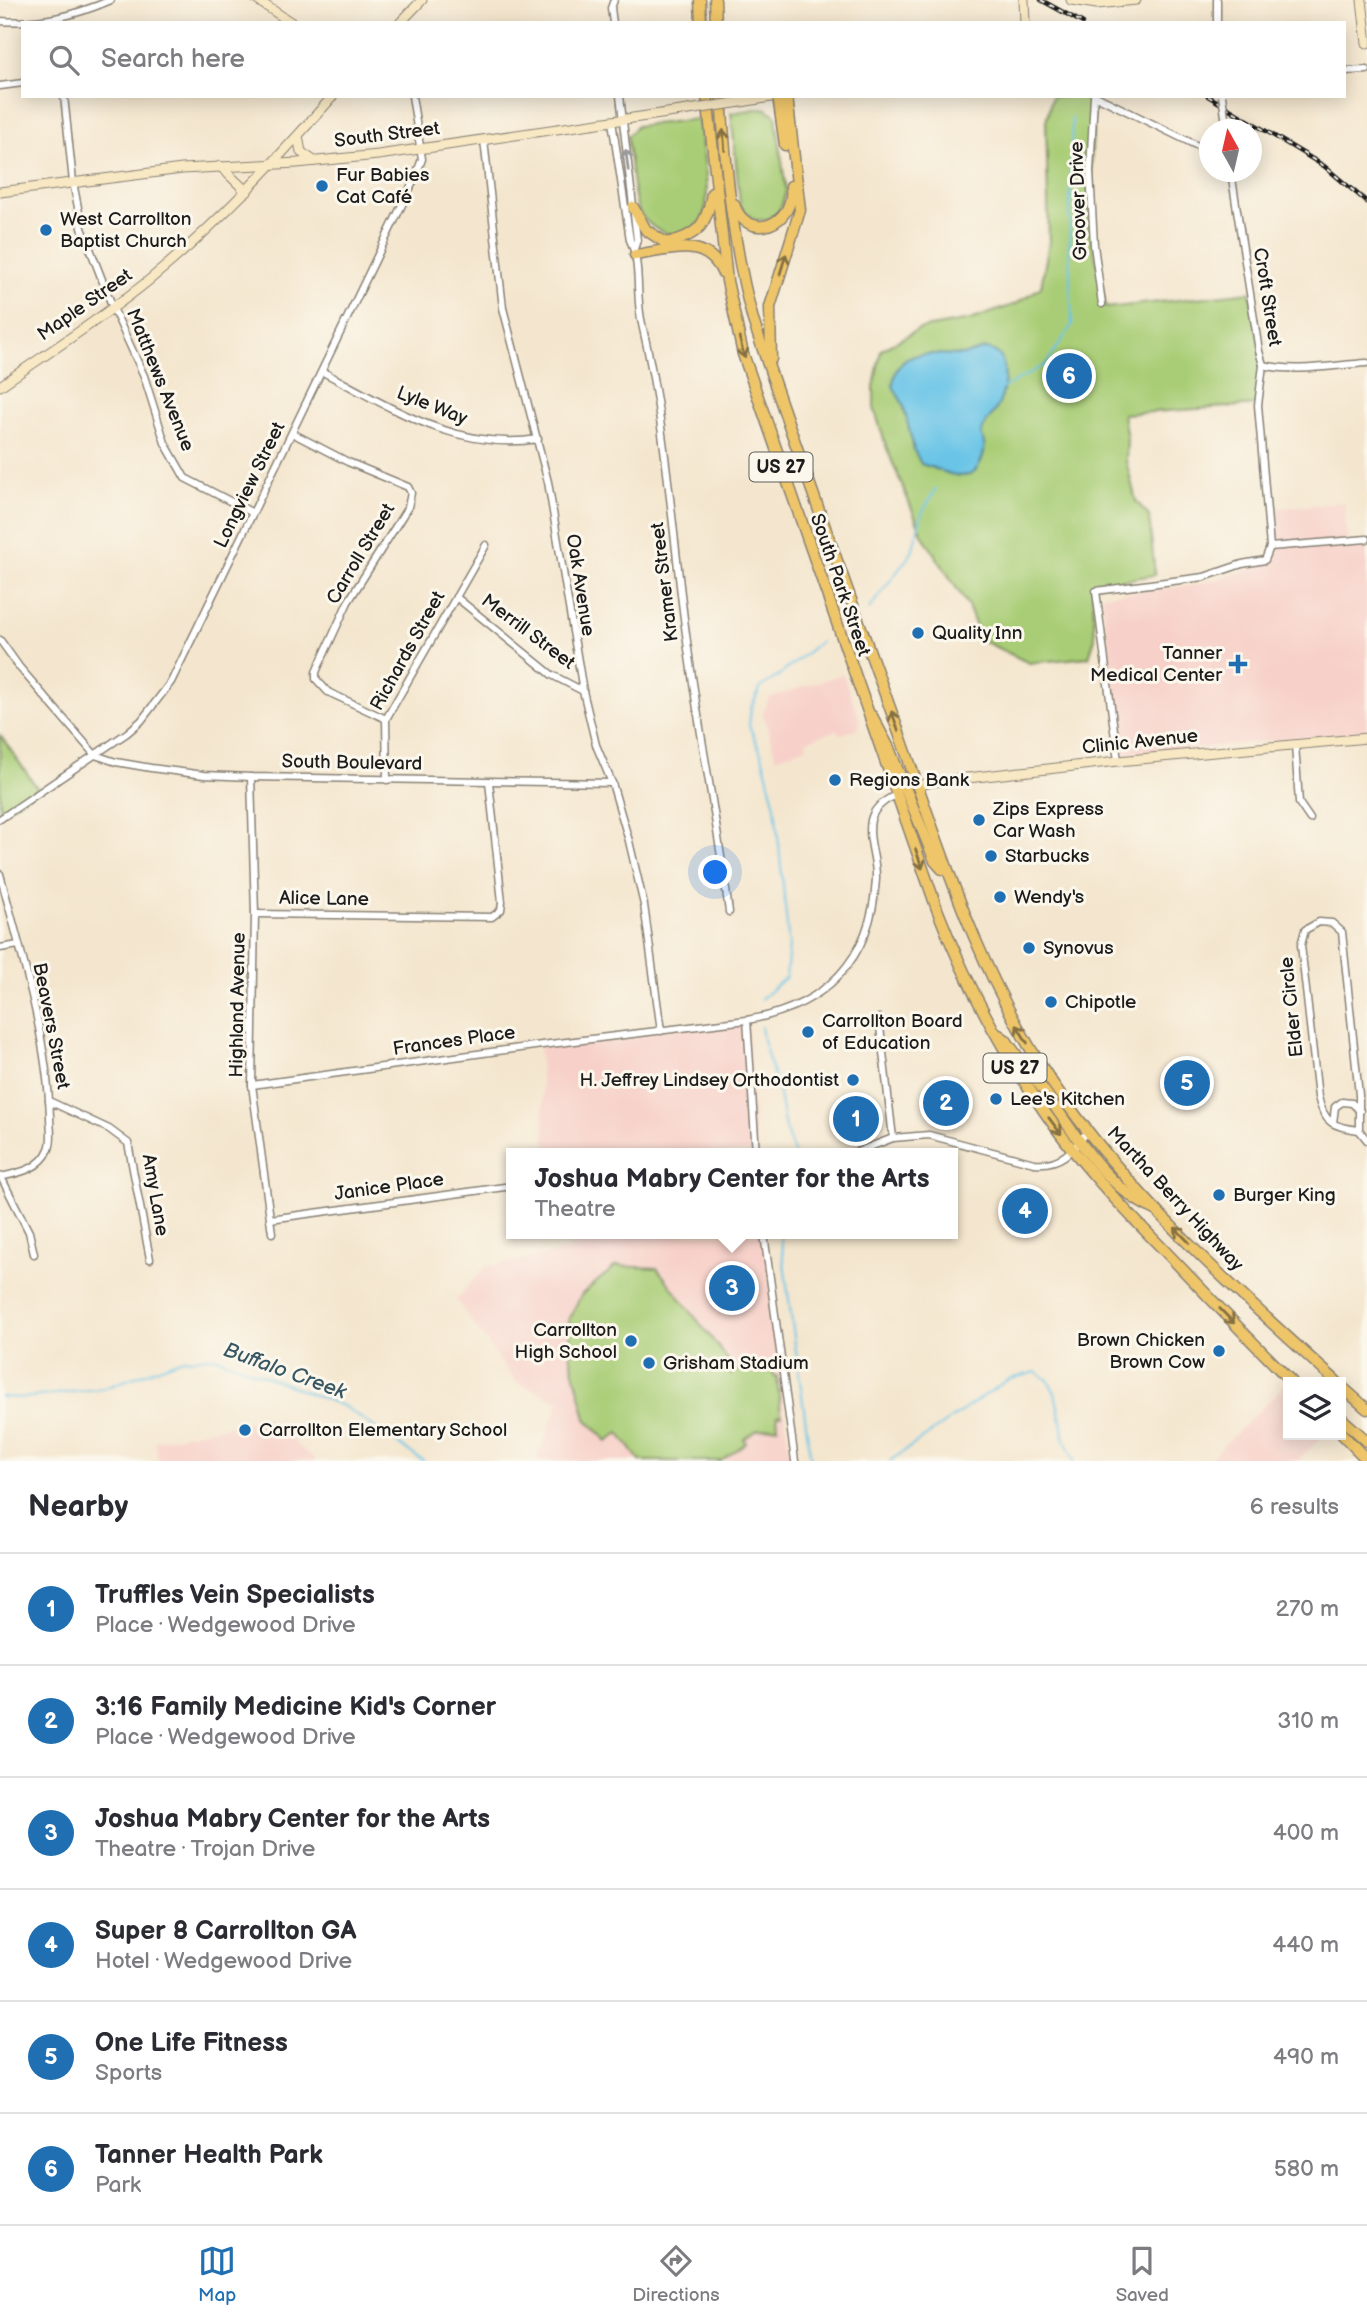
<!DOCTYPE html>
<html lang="en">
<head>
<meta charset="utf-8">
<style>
  :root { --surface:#fff; --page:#f2f2f3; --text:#2b2b33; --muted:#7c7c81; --line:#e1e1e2; --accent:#1f6fb2 }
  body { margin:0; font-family:"Balsamiq Sans",sans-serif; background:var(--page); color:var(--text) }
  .controls { position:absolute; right:21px; bottom:21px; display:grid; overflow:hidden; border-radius:0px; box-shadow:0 4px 18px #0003 }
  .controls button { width:63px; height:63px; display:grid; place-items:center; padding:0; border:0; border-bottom:2px solid var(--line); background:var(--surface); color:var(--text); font:35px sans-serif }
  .compass { position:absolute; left:1199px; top:119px; width:63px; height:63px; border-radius:50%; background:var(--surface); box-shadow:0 4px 18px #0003; rotate:352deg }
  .you { position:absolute; left:716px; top:873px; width:24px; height:24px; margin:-18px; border:5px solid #fff; border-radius:50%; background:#1a73e8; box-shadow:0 0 0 10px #1a73e833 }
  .badge { display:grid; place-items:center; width:46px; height:46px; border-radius:50%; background:var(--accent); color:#fff; font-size:23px; font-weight:700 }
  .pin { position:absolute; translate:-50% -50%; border:4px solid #fff; box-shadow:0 2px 7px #0006 }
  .popup { position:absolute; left:506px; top:1148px; width:452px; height:91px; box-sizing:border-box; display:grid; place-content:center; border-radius:0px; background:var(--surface); filter:drop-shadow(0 2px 5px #0005); font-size:23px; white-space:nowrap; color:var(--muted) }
  .popup b { font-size:26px; color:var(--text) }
  .popup::after { content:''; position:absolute; left:50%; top:100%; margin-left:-14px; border:14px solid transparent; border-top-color:var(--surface) }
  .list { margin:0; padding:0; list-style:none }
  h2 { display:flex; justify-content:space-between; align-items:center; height:91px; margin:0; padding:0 28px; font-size:30px }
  h2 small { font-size:23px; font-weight:400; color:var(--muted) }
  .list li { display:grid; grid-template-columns:46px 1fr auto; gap:21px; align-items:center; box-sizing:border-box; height:112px; padding:0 28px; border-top:2px solid var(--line) }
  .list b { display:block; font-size:26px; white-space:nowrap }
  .list p { margin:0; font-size:23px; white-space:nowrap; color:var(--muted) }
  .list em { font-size:23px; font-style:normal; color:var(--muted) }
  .icon { flex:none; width:38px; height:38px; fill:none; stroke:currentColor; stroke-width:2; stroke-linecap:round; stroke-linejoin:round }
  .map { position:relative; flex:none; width:1367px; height:1461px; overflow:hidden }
  .search { position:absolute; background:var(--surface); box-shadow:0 4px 18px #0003; left:21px; right:21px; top:21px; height:77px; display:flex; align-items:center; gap:18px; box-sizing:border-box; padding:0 24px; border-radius:0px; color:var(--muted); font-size:26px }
  .sheet { height:763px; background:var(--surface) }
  nav { display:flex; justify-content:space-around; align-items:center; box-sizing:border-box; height:98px; border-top:2px solid var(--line); background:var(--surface); font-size:19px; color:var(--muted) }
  nav a { display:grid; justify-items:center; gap:4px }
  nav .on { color:var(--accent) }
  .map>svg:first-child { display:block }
</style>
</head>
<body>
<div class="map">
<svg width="1367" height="1461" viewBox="0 0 1367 1461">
  <rect width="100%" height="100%" fill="#fbf7ec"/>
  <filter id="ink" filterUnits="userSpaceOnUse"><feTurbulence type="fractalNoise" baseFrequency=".0143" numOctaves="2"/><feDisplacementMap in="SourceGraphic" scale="14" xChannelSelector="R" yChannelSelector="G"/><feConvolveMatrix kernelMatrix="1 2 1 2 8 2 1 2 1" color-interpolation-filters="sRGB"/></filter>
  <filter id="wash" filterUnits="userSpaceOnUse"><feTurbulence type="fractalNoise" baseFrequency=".00686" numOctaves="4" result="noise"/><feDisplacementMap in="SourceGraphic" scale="28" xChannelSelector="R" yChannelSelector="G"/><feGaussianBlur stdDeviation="1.57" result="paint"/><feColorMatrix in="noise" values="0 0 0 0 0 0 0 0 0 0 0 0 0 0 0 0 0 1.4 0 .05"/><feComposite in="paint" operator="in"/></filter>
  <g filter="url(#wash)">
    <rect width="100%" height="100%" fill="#f4e6ce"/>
    <g fill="#f7d1c9">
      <path d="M 1344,502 L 1348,547 L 1367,546 L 1367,732 L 1121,755 L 1102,595 L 1196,585 L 1267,564 L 1276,553 L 1271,509 Z"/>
      <path d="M 843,674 L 860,721 L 859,728 L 840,735 L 837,730 L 806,741 L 807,747 L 776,758 L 763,714 L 769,698 Z"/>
      <path d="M 747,1020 L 756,1153 L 546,1153 L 539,1046 Z"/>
      <path d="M 564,1234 L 764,1234 L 790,1461 L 536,1461 L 560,1401 L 516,1382 L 456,1300 L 485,1267 L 569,1250 Z"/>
      <path d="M 1286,1384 L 1288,1386 L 1288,1435 L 1324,1435 L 1297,1461 L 1208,1461 Z"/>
      <path d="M 266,1418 L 317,1461 L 158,1461 L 155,1441 Z"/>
    </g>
    <g fill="#a9cd76" stroke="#627449" stroke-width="2">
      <path d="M 1052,96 L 1094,96 L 1089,224 L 1106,308 L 1250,292 L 1263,365 L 1258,405 L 1123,414 L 1127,439 L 1126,461 L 1136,501 L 1149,516 L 1155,575 L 1092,585 L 1095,638 L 1089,657 L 1029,663 L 981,640 L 968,606 L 923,536 L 887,449 L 874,408 L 874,387 L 881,350 L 919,329 L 970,320 L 1016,304 L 1041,287 L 1049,242 L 1046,121 Z"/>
      <path d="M 762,108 L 767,109 L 776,116 L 786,191 L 779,213 L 766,220 L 755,220 L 746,213 L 740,204 L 731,113 Z"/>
      <path d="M 698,119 C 701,143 711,189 705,211 C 702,223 691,234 679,235 C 664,236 646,225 639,211 C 633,202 629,150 627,136 L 637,126 Z"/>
      <path d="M 0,735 L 38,789 L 0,814 Z"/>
      <path d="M 616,1266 L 657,1268 L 729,1361 L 724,1365 L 731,1375 L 733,1371 L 772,1366 L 774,1376 L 777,1376 L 781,1415 L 777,1415 L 778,1427 L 757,1430 L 744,1439 L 746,1443 L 721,1461 L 640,1461 L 619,1433 L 607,1441 L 586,1419 L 571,1359 L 569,1318 L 582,1294 Z"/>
    </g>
    <path fill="#69c4e7" stroke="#427082" stroke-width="2" d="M 986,349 C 1011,351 1006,387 999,404 C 995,413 984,422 982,432 C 981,440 983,435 984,443 C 986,453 979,472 968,475 C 955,479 934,467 921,464 L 914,450 L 903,404 L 893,386 C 896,347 930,354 959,355 C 968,356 977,350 986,349 Z"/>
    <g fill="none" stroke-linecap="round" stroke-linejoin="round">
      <g stroke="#69c4e7" stroke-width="2">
        <path d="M 1003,388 L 1046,364 L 1072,325 L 1069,248 L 1072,118"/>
        <path d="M 869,609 L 912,552 L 922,513 L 936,488"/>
        <path d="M 761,999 L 786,977 L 789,946 L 775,806 L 762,755 L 749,726 L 751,708 L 761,687 L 777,677 L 820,642"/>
        <path d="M 761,1026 L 763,1040 L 779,1094 L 785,1128 L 794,1153"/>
        <path d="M 780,1234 L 811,1461"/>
        <path d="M 0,1397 L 23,1398 L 105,1388 L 183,1359 L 216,1357 L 345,1407 L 423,1461"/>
        <path d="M 890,1461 L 1007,1380 L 1036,1372 L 1048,1380 L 1055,1393 L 1065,1440 L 1074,1461"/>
      </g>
    </g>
  </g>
  <g filter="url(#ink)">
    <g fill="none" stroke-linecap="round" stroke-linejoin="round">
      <g stroke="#888175" stroke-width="9">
        <g id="street">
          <path d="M 1217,0 L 1217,23"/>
          <path d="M 0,21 C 40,24 74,16 111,0"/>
          <path d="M 613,23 L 611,8 L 614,0"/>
          <path d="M 1344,71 L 1367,70"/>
          <path d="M 0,86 L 23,83"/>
          <path d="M 64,96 L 73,182 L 82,228 L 113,308 L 144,376 L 165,443 L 185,478 L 253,513"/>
          <path d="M 620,96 L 637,240 L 634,249"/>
          <path d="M 1094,96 L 1090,171 L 1094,245 L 1102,304"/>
          <path d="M 1096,96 L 1210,152"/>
          <path d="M 612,121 L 630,240 C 642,265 635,297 642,324 C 666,426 672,530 686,634 C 698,727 717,819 729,912"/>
          <path d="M 484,140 L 503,308 L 548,482 L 583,691 L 596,745 L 612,783 L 629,841 L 644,905 L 661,1031"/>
          <path d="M 1263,365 C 1297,373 1333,365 1367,363"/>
          <path d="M 323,372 C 390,407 458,452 538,439"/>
          <path d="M 292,433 L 348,462 L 408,487 L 411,493 L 408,507 L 348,602 L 316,672 L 316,679 L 328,692 L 386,719"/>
          <path d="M 1270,547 L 1367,539"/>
          <path d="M 456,597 L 552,675 L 583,691"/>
          <path d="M 0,640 L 20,668 L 95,755 L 116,762 L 151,768 L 204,775 L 251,777 L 612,783"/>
          <path d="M 1295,744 L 1299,803 L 1310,819"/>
          <path d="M 1118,761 L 1096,591 L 1204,577 L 1242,564 L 1265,560 L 1270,547 L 1258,405 L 1263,365 L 1259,351 L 1231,172"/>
          <path d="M 251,777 L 255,914 L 252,1085 L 272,1233"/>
          <path d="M 387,780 L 386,719 L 486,545"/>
          <path d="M 0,819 L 127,733 L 141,721 L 171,682 L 415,178 L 422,159 L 412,96"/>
          <path d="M 0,874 C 21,953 47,1035 50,1117 C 50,1127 53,1140 49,1149 C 41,1169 19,1173 0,1177"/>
          <path d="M 255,914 L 492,917 L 501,910 L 502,902 L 489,782"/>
          <path d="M 1319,922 L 1332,923 L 1342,932 L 1359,1095 L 1359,1130 C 1333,1127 1324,1123 1318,1097 L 1301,945 L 1305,930 Z"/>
          <path d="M 0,948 L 19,945"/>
          <path d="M 879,1018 L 893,1138"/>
          <path d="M 747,1020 L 756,1153"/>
          <path d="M 252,1085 L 542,1045 L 747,1020 C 825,1007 872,960 876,879 C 877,859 867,840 871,820 C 874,807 885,800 896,795"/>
          <path d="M 49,1101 L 109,1129 L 128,1143 L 150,1259"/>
          <path d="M 1333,1123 L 1335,1107 L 1342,1102 L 1352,1103 L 1360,1111"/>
          <path d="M 1359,1130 L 1367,1140"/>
          <path d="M 854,1153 L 893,1138 L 929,1135 L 1034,1163 C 1061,1166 1073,1150 1088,1131"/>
          <path d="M 1,1177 L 29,1232 L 34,1254"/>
          <path d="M 270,1219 L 512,1186"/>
          <path d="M 764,1234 L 795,1461"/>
        </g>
      </g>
      <g stroke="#888175" stroke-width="11">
        <g id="secondary">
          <path d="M 257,0 L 292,23"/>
          <path d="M 1024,0 L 1025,23"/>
          <path d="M 1071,0 L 1097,4 L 1136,0"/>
          <path d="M 1362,0 L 1367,43"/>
          <path d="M 400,23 L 422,0"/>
          <path d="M 741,102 L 777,96"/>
          <path d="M 298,136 L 301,152 L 314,161"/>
          <path d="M 220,166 L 247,192"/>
          <path d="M 0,192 L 182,169 L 297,163 L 378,155 L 688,110"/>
          <path d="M 0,386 C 49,352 101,319 148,281 C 217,225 274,163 333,96"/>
          <path d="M 917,786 L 932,782 L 1118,761 L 1367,738"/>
        </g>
      </g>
      <g stroke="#888175" stroke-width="13">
        <g id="primary">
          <path d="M 700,0 L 701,23"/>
          <path d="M 715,0 L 716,23"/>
          <path d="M 707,96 L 727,281 L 743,354 L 937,909 C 965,981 1000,1048 1044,1111 C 1078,1161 1120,1205 1162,1248 C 1205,1293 1248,1338 1292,1382"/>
          <path d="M 721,96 C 726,173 733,246 753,320 C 799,458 849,594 898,730 C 942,853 977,971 1051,1081 C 1128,1195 1236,1291 1337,1382"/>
          <path d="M 778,96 L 785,145"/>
          <path d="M 734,204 C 747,244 796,225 791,186"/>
          <path d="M 633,207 L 646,230 L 666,243 C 698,236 707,225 712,193"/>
          <path d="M 635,255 C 668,251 705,235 722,272"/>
          <path d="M 771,359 L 770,307 L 800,210 L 787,96"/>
          <path d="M 872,716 L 888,746 L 935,861 L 942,869"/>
          <path d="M 999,1035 L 1006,1040 C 1018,1058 1032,1075 1045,1092 C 1072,1131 1109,1191 1154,1209"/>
          <path d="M 1341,1386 L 1367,1409"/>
          <path d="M 1341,1418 L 1367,1441"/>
          <path d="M 1341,1433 L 1367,1460"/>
        </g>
      </g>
      <use href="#street" stroke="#fff" stroke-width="6"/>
      <use href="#secondary" stroke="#f8e8c3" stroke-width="9"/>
      <use href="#primary" stroke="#eec569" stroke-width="10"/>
      <g stroke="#1c1c1c" stroke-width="4.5">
        <g id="rail">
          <path d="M 1041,0 L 1083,23"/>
          <path d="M 1208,96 L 1324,166 L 1367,202"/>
        </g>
      </g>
      <use href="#rail" stroke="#fbf7ec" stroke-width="2" stroke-dasharray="5" stroke-linecap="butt"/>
      <g stroke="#888175" stroke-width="9" stroke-linecap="butt">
        <path id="street-bridge" d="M 1222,96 L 1226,123"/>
      </g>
      <g stroke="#888175" stroke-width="11" stroke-linecap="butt">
        <path id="secondary-bridge" d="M 688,110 L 741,102"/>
      </g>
      <use href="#street-bridge" stroke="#fff" stroke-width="6"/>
      <use href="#secondary-bridge" stroke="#f8e8c3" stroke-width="9"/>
    </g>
    <defs><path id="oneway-shaft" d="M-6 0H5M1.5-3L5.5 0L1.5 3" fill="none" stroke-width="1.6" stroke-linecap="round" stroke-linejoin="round" transform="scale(1.75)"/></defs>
    <g stroke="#857042">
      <use href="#oneway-shaft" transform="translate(724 140) rotate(-94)"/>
      <use href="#oneway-shaft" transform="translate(783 264) rotate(-73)"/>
      <use href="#oneway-shaft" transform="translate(742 348) rotate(75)"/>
      <use href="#oneway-shaft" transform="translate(895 721) rotate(-110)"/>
      <use href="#oneway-shaft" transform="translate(919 859) rotate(71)"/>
      <use href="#oneway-shaft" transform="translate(1022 1034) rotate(-121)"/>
      <use href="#oneway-shaft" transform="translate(1055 1126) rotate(53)"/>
      <use href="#oneway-shaft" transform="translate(1182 1235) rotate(-134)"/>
      <use href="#oneway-shaft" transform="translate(1227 1316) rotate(46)"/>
    </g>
    <use stroke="#999" href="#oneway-shaft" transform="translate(627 160) rotate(-97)"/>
  </g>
  <g fill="#1f6fb2" stroke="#fbf7ec" stroke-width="2.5">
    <circle cx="322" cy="186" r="7"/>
    <circle cx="46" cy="230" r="7"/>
    <circle cx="918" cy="633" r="7"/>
    <path d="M1234.5 653.5h7v7h7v7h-7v7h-7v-7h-7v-7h7z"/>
    <circle cx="835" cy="780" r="7"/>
    <circle cx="979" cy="820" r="7"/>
    <circle cx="991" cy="856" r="7"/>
    <circle cx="1000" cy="897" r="7"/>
    <circle cx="1029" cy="948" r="7"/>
    <circle cx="1051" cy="1002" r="7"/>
    <circle cx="808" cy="1032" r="7"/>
    <circle cx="853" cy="1080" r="7"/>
    <circle cx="996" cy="1099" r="7"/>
    <circle cx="1219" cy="1195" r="7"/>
    <circle cx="631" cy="1341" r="7"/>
    <circle cx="1219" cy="1351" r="7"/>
    <circle cx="649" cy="1363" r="7"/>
    <circle cx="245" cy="1430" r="7"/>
  </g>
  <g text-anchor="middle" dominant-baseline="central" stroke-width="6" stroke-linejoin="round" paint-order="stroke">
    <g fill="#fbf7ec" stroke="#5f5e5a" stroke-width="2">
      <rect x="749.5" y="452.5" width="63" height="29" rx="5"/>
      <rect x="983.5" y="1053.5" width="63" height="29" rx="5"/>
    </g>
    <g font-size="18" font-weight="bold" fill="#1c1c1c">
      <text x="781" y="467">US 27</text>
      <text x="1015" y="1068">US 27</text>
    </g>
    <g font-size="19" fill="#1c1c1c" stroke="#fbf7ec">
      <text transform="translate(387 135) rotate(-7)">South Street</text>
      <text transform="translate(1079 201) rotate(-92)">Groover Drive</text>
      <text transform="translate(1267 297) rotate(81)">Croft Street</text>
      <text transform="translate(85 305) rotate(-35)">Maple Street</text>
      <text transform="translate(160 380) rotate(68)">Matthews Avenue</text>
      <text transform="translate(432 406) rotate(22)">Lyle Way</text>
      <text transform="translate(250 485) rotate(-64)">Longview Street</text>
      <text transform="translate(361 554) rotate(-59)">Carroll Street</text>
      <text transform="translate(665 582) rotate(-97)">Kramer Street</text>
      <text transform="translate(580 585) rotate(81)">Oak Avenue</text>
      <text transform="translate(840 585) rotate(71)">South Park Street</text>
      <text transform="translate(528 632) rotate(37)">Merrill Street</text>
      <text transform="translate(408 651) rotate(-61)">Richards Street</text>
      <text transform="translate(1140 742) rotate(-6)">Clinic Avenue</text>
      <text transform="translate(352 763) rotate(1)">South Boulevard</text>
      <text transform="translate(324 899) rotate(1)">Alice Lane</text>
      <text transform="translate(238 1005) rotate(-89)">Highland Avenue</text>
      <text transform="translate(1292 1007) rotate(-96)">Elder Circle</text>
      <text transform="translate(51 1026) rotate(79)">Beavers Street</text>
      <text transform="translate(454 1041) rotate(-8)">Frances Place</text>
      <text transform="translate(389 1187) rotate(-8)">Janice Place</text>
      <text transform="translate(155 1195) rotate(80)">Amy Lane</text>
      <text transform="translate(1175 1199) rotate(47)">Martha Berry Highway</text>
    </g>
    <g font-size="19" fill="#1c1c1c" stroke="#fbf7ec" text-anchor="start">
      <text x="336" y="175">Fur Babies<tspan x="336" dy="22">Cat Café</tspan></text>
      <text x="60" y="219">West Carrollton<tspan x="60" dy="22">Baptist Church</tspan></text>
      <text x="932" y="633">Quality Inn</text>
      <text x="1222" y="653" text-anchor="end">Tanner<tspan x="1222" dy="22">Medical Center</tspan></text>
      <text x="849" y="780">Regions Bank</text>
      <text x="993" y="809">Zips Express<tspan x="993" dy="22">Car Wash</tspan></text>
      <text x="1005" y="856">Starbucks</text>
      <text x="1014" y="897">Wendy's</text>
      <text x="1043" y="948">Synovus</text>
      <text x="1065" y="1002">Chipotle</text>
      <text x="822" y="1021">Carrollton Board<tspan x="822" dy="22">of Education</tspan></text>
      <text x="839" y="1080" text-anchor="end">H. Jeffrey Lindsey Orthodontist</text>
      <text x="1010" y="1099">Lee's Kitchen</text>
      <text x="1233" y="1195">Burger King</text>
      <text x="617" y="1330" text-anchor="end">Carrollton<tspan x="617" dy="22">High School</tspan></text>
      <text x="1205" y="1340" text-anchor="end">Brown Chicken<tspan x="1205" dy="22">Brown Cow</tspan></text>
      <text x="663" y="1363">Grisham Stadium</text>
      <text x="259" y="1430">Carrollton Elementary School</text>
    </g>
    <g font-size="21" font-style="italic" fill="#375763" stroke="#fbf7ec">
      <text transform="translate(285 1371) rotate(20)">Buffalo Creek</text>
    </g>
  </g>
</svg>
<div class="controls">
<button><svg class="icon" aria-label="layers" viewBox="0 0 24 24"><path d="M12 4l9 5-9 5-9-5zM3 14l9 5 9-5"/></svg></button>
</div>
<svg class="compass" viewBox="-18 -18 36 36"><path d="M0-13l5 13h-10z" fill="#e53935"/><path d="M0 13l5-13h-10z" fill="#7c7c81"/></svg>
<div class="you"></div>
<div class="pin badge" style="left:856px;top:1119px">1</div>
<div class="pin badge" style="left:946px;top:1103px">2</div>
<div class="pin badge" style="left:732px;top:1288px">3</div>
<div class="popup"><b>Joshua Mabry Center for the Arts</b>Theatre</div>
<div class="pin badge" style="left:1025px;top:1211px">4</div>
<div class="pin badge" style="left:1187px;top:1083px">5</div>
<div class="pin badge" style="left:1069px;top:376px">6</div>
<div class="search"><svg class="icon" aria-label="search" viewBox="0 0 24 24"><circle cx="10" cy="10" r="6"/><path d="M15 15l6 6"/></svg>Search here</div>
</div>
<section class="sheet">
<h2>Nearby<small>6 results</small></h2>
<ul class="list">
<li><span class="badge">1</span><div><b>Truffles Vein Specialists</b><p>Place · Wedgewood Drive</p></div><em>270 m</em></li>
<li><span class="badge">2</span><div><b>3:16 Family Medicine Kid's Corner</b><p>Place · Wedgewood Drive</p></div><em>310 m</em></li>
<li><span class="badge">3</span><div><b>Joshua Mabry Center for the Arts</b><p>Theatre · Trojan Drive</p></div><em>400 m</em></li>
<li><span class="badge">4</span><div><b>Super 8 Carrollton GA</b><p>Hotel · Wedgewood Drive</p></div><em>440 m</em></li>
<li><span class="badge">5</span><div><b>One Life Fitness</b><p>Sports</p></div><em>490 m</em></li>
<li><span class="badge">6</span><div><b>Tanner Health Park</b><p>Park</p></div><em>580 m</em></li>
</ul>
</section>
<nav>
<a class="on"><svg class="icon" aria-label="map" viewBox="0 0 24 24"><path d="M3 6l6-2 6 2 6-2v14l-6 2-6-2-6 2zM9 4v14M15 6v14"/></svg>Map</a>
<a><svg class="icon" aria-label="directions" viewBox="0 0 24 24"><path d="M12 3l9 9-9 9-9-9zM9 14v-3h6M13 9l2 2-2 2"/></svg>Directions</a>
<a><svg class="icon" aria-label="saved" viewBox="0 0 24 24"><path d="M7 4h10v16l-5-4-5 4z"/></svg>Saved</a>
</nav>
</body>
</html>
